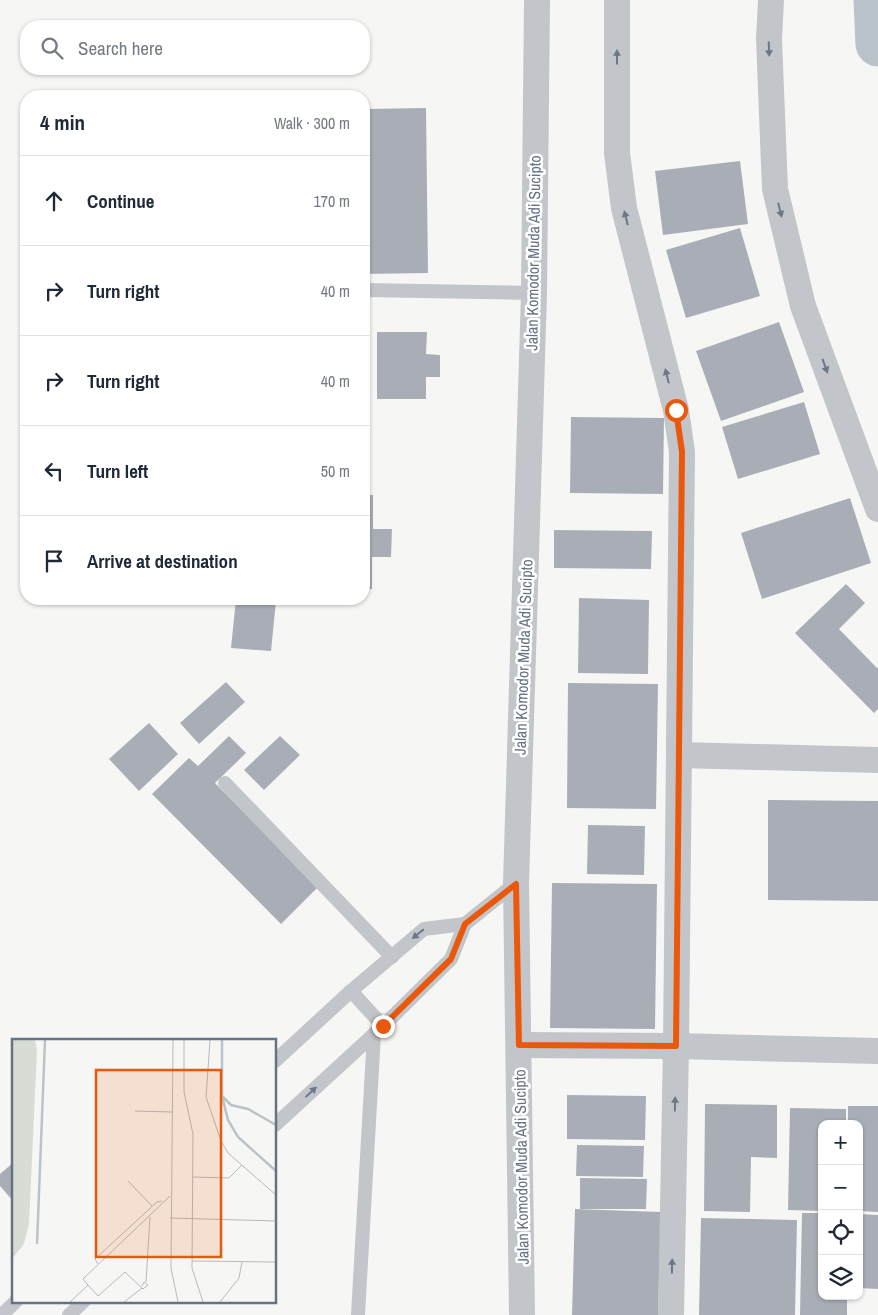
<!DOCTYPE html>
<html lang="en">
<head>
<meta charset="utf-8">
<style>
  :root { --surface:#fff; --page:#f2f2f3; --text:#1f2937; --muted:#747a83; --line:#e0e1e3 }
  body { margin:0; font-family:"Archivo Narrow",sans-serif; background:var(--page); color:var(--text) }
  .controls { position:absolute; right:15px; bottom:15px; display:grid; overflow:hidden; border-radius:10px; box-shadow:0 1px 4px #0004 }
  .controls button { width:45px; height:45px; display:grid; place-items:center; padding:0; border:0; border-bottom:1px solid var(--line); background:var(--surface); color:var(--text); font:25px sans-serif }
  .stop { position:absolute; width:15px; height:15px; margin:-11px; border:4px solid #ea580c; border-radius:50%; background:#fff }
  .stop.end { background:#ea580c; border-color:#fff; box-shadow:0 1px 5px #0008 }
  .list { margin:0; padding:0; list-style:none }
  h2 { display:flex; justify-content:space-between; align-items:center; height:65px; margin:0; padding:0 20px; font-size:21px }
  h2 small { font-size:16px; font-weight:400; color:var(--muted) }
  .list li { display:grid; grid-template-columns:32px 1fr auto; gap:15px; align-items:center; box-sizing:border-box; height:90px; padding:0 20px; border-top:1px solid var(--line) }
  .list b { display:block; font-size:19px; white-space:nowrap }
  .list em { font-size:16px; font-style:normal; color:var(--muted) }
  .icon { flex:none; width:28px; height:28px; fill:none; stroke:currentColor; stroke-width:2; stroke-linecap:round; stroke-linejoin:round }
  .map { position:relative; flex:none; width:878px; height:1315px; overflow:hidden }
  .search { position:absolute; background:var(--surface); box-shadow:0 1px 4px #0004; left:20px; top:20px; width:350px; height:55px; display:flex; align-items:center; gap:12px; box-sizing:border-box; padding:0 18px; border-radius:20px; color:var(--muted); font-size:19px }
  .panel { position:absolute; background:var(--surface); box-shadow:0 1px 4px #0004; left:20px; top:90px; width:350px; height:515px; border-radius:20px }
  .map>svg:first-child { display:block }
</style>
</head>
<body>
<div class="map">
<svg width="878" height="1315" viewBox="0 0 878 1315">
  <rect width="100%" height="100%" fill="#f6f7f4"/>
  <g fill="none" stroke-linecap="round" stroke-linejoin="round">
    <path stroke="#bac3c9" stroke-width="45" d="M 876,0 L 878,44"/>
  </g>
  <g fill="#a9aeb6">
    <path d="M 426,108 L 428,273 L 364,274 L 364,109 Z"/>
    <path d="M 740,161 L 748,224 L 663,235 L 655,171 Z"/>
    <path d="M 740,228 L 760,296 L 686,318 L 666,250 Z"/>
    <path d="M 779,322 L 804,392 L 721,421 L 696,351 Z"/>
    <path d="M 377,332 L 427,332 L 426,354 L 440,355 L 440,377 L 426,377 L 426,399 L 377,399 Z"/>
    <path d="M 804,402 L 820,454 L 738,479 L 722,427 Z"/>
    <path d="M 571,417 L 664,418 L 663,494 L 570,493 Z"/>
    <path d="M 364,495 L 373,495 L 373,529 L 392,529 L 391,557 L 372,557 L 372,589 L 364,589 Z"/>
    <path d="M 850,498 L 871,563 L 762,599 L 741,533 Z"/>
    <path d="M 554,530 L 652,531 L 651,569 L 554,568 Z"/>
    <path d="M 846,584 L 865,603 L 839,629 L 877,668 L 878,667 L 878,709 L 874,713 L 795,633 Z"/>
    <path d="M 579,598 L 649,600 L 648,674 L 578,673 Z"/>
    <path d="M 236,599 L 276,601 L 271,651 L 231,648 Z"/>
    <path d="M 226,682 L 245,702 L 199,744 L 180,723 Z"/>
    <path d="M 568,683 L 658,684 L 656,809 L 567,808 Z"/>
    <path d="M 149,723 L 178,754 L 139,791 L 109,759 Z"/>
    <path d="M 229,736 L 246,753 L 215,783 L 318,887 L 281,924 L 152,794 L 189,758 L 198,766 Z"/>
    <path d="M 280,736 L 300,755 L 264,790 L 244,770 Z"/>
    <path d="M 768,800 L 878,801 L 878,901 L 768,900 Z"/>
    <path d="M 588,825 L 645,826 L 644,875 L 587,874 Z"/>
    <path d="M 552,883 L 657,884 L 655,1029 L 550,1028 Z"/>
    <path d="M 567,1095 L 646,1096 L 645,1140 L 567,1139 Z"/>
    <path d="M 705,1104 L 777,1105 L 777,1158 L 751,1157 L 750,1212 L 704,1211 Z"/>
    <path d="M 848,1106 L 878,1106 L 878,1212 L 859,1211 L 859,1124 L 848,1124 Z"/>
    <path d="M 790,1108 L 846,1109 L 846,1124 L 822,1124 L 822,1211 L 788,1210 Z"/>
    <path d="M 577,1145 L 644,1146 L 643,1177 L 576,1176 Z"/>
    <path d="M 14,1162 L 14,1202 L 0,1186 L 0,1174 Z"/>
    <path d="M 580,1178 L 647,1179 L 646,1209 L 580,1209 Z"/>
    <path d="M 575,1209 L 661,1212 L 658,1315 L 572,1315 Z"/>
    <path d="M 802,1213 L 822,1213 L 822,1296 L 847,1296 L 847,1315 L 800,1315 Z"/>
    <path d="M 859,1214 L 878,1215 L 878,1289 L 859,1288 Z"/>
    <path d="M 701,1218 L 797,1220 L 795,1315 L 699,1315 Z"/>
  </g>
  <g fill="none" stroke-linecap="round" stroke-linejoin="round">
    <g stroke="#c2c5c9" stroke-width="14">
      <path d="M 364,290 L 534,293"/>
      <path d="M 225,783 L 392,957"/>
      <path d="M 351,991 L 383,1026"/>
      <path d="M 275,1061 L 351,991 L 424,929 L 465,924"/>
      <path d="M 275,1125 L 383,1026 L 451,959 L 465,924 L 516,883"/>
      <path d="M 2,1315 L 16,1301"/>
      <path d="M 69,1315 L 84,1301"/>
      <path d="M 358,1315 L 374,1034"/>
    </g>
    <g stroke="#c2c5c9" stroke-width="26">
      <path d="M 617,0 L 617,153 L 624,208 L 676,410 L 682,452 L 676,1046 L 671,1315"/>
      <path d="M 771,0 L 769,39 L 775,189 L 803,306 L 878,509"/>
      <path d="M 679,755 L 878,760"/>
      <path d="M 519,1045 L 676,1046 L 878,1051"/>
      <path d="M 522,1315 L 516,883 L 534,293 L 537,0"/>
    </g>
  </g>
  <defs><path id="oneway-solid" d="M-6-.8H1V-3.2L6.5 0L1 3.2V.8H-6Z" transform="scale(1.25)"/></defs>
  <g fill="#6c7787">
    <use href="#oneway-solid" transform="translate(769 49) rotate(88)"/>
    <use href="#oneway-solid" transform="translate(617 57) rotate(-90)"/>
    <use href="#oneway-solid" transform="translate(780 210) rotate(76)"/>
    <use href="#oneway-solid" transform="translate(626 218) rotate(-104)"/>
    <use href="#oneway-solid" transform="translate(825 366) rotate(70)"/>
    <use href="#oneway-solid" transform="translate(667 376) rotate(-104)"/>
    <use href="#oneway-solid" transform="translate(418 934) rotate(141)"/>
    <use href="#oneway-solid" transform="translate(311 1092) rotate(-43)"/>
    <use href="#oneway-solid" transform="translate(675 1104) rotate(-89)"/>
    <use href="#oneway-solid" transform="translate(672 1266) rotate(-89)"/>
  </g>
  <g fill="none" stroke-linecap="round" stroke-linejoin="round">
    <path stroke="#ea580c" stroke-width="6" d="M 383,1026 L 451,959 L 465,924 L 516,884 L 519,1045 L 676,1046 L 682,452 L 676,410"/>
  </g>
  <g text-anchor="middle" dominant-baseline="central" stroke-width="5" stroke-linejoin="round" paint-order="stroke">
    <g font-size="16" fill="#677384" stroke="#fff">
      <text transform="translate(533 253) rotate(-89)">Jalan Komodor Muda Adi Sucipto</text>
      <text transform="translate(523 657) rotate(-88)">Jalan Komodor Muda Adi Sucipto</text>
      <text transform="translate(521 1167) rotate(-91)">Jalan Komodor Muda Adi Sucipto</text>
    </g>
  </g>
  <g transform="translate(12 1039)">
    <rect width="264" height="264" fill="#f6f7f4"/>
    <path d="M 0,1 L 23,1 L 25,12 L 17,185 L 12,205 L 0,220 Z" fill="#d7ddd5"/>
    <path fill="none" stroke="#bac3c9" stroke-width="2.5" d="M 210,1 L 210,57 L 216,81 L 226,98 L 264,132M 210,57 L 219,66 L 236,70 L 264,86M 25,205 L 33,1"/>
    <path fill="none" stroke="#b4bac0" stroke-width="1" d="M 161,1 L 159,229 L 166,263M 172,1 L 172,53 L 181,95 L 180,229 L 191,263M 198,1 L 194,58 L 209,102 L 216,114 L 264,156M 123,72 L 160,73M 181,138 L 217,139 L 230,126M 116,142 L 140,167M 158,179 L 264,182M 180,222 L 264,223M 86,225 L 83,220 L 145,163 L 150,162M 134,243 L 138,178M 76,246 L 86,257 L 113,233 L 131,250 L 136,246 L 132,243 L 130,247M 58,263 L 76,246 L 71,240 L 158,157M 112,263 L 130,249M 208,263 L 227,239 L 230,223"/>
    <path fill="#e8590c" fill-opacity="0.15" stroke="#e8590c" stroke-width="2.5" d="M 84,31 L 209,31 L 209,218 L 84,218 Z"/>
    <rect width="264" height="264" fill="none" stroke="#677384" stroke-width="2.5"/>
  </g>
</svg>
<div class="controls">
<button>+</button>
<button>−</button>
<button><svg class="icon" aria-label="locate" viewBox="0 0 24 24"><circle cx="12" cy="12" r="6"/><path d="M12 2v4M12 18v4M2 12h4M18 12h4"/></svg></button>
<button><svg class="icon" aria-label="layers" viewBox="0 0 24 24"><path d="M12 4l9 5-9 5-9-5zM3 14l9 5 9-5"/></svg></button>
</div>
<div class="stop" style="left:676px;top:410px"></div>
<div class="stop end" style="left:383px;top:1026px"></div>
<div class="search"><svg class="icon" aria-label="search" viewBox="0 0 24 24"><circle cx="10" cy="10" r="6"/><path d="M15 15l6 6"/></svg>Search here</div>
<section class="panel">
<h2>4 min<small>Walk · 300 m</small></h2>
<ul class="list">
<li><svg class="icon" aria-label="ahead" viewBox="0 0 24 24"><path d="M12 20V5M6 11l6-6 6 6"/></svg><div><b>Continue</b></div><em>170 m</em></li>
<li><svg class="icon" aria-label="right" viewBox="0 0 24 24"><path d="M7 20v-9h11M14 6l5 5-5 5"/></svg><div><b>Turn right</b></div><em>40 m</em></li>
<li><svg class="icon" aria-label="right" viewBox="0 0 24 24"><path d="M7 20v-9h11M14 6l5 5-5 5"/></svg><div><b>Turn right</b></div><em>40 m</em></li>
<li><svg class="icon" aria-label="left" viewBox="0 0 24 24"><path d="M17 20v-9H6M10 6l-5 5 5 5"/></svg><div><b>Turn left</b></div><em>50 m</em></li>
<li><svg class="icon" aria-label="arrive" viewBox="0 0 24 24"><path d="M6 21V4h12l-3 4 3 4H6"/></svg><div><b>Arrive at destination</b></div></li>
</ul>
</section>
</div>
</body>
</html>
